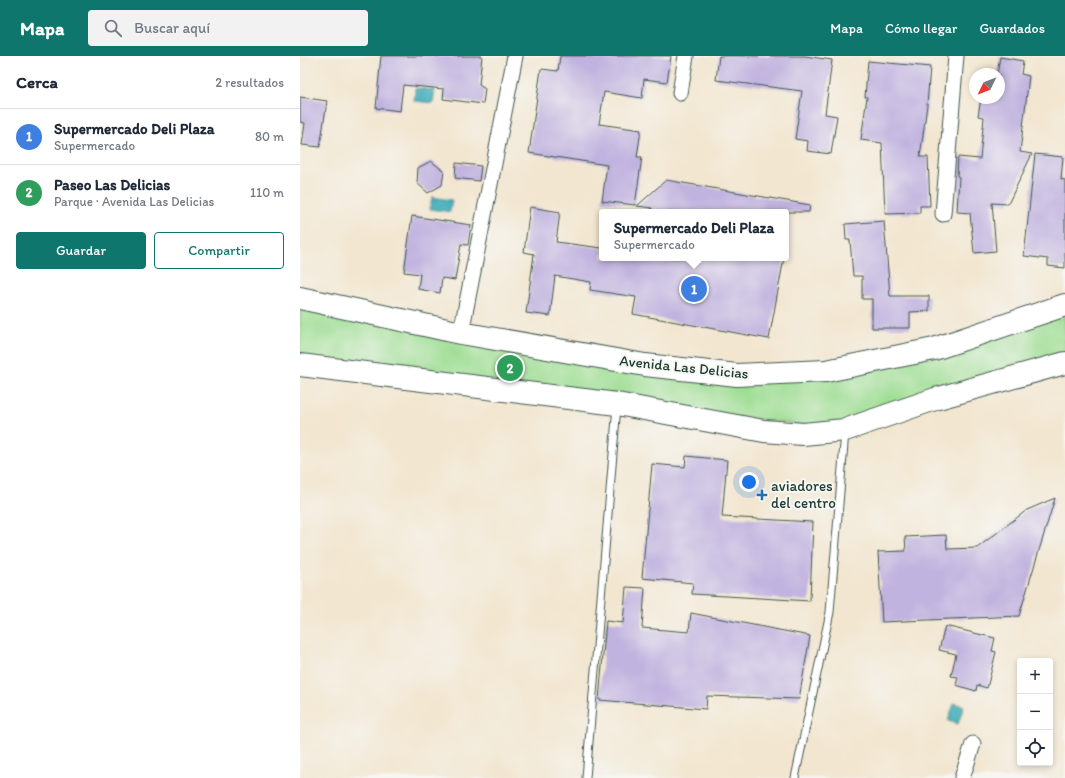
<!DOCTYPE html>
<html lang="es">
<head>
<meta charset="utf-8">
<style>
  :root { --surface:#fff; --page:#f2f2f3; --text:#1f2937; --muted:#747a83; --line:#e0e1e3; --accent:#0f766e }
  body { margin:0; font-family:Itim,sans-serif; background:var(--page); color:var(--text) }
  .controls { position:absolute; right:12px; bottom:12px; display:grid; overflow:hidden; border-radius:4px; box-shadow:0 2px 6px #0003 }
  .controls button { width:36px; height:36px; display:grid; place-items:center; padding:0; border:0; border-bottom:1px solid var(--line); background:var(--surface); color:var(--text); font:20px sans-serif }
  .compass { position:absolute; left:669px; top:12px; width:36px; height:36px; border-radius:50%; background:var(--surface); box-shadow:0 2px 6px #0003; rotate:227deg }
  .you { position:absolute; left:449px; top:426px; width:14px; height:14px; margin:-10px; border:3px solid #fff; border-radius:50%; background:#1a73e8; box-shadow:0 0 0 6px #1a73e833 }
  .badge { display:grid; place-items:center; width:26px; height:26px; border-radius:50%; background:var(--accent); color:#fff; font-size:13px; font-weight:700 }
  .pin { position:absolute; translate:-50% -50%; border:2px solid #fff; box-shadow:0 1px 4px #0006 }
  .popup { position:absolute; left:299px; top:153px; width:190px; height:52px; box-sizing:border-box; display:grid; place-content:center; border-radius:4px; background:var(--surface); filter:drop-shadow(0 1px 3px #0005); font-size:13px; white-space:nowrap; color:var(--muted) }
  .popup b { font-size:15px; color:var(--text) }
  .popup::after { content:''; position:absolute; left:50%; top:100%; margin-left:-8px; border:8px solid transparent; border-top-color:var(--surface) }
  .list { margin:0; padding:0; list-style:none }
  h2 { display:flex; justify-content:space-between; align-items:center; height:52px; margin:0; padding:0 16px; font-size:17px }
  h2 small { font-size:13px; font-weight:400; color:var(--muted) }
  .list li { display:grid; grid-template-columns:26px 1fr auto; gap:12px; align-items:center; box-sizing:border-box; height:56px; padding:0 16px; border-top:1px solid var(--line) }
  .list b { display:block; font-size:15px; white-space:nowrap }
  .list p { margin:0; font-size:13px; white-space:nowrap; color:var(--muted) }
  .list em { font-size:13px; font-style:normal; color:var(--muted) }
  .actions { display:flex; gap:8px; padding:12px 16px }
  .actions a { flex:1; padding:9px 0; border:1px solid var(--accent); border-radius:4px; text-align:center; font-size:14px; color:var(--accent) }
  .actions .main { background:var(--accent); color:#fff }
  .icon { flex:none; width:22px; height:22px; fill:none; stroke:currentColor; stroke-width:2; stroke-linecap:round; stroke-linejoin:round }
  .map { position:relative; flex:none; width:765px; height:722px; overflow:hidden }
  header { display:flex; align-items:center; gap:24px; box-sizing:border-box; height:56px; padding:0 20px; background:var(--accent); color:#fff }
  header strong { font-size:19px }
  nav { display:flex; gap:22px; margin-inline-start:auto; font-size:14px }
  .search { width:280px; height:36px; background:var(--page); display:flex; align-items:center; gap:10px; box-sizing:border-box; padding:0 14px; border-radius:4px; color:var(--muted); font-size:15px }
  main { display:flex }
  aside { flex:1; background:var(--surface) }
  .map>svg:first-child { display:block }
</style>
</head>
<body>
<header>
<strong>Mapa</strong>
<div class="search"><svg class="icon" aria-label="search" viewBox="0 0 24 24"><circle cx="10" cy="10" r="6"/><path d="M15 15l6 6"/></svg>Buscar aquí</div>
<nav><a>Mapa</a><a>Cómo llegar</a><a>Guardados</a></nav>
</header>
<main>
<aside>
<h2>Cerca<small>2 resultados</small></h2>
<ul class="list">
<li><span class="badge" style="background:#3f7fe0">1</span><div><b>Supermercado Deli Plaza</b><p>Supermercado</p></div><em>80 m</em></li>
<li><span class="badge" style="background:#2e9e5b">2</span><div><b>Paseo Las Delicias</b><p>Parque · Avenida Las Delicias</p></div><em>110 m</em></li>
</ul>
<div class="actions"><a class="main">Guardar</a><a>Compartir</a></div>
</aside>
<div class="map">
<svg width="765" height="722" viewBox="0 0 765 722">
  <rect width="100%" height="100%" fill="#f6f6f2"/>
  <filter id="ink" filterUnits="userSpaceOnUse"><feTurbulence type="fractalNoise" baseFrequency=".025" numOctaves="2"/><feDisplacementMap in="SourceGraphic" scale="8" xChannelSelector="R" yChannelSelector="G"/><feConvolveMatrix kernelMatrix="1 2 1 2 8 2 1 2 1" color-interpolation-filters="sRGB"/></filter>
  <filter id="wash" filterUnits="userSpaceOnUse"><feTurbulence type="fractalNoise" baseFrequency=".012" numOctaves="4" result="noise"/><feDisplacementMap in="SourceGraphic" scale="16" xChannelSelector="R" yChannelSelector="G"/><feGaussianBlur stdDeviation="0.9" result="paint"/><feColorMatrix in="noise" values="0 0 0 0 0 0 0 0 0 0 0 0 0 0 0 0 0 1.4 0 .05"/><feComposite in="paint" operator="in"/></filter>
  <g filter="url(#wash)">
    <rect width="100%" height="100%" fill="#f2e6d0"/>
    <path fill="#9ddd92" stroke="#5e8d63" d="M 0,242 L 435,318 L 526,315 L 765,249 L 765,308 L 545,374 L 0,309 Z"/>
    <g fill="#39aab6" stroke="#2c7475">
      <path d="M 115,32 L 135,34 L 133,47 L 114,45 Z"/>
      <path d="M 132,141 L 152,144 L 150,156 L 130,153 Z"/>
      <path d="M 654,647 L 664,650 L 658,668 L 648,665 Z"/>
    </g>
    <g id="blocks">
      <g fill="#c1b3df">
        <path d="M 81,0 L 182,0 L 179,29 L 185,33 L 183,48 L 143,43 L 144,33 L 103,29 L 100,55 L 76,52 Z"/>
        <path d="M 260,0 L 371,0 L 367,26 L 344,23 L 342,42 L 304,36 L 299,68 L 341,74 L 337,101 L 342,101 L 335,149 L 302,145 L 307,109 L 229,97 L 241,13 L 258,15 Z"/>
        <path d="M 419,0 L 505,0 L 532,4 L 525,58 L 537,60 L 531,98 L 507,95 L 508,85 L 495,83 L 502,35 L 416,24 Z"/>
        <path d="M 700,1 L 723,5 L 721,18 L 729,20 L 720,96 L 732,98 L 708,148 L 692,147 L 696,195 L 674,197 L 670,157 L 657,156 L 659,121 L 657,120 L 658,101 L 680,103 L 684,61 L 678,60 L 681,42 L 699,42 L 699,18 L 697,18 Z"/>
        <path d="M 568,5 L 630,11 L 627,49 L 620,101 L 628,101 L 630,150 L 620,150 L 620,157 L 585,158 L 582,87 L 561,84 L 567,41 L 565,41 Z"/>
        <path d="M 0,41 L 27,45 L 20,91 L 2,89 L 5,67 L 0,66 Z"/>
        <path d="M 735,98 L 763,101 L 761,123 L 765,124 L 765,212 L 748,210 L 748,203 L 724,200 Z"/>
        <path d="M 131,105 L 144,115 L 142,129 L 128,137 L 117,127 L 118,112 Z"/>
        <path d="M 156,107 L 181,110 L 179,125 L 155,122 Z"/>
        <path d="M 366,124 L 510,149 L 509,156 L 351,156 L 352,152 L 337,150 Z"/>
        <path d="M 230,151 L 260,156 L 256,186 L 302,192 L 302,202 L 484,202 L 469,283 L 333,258 L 336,241 L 290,234 L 291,226 L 255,220 L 250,260 L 226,257 L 234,198 L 224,196 Z"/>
        <path d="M 112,160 L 171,169 L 168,189 L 161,188 L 155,224 L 142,222 L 140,237 L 118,233 L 120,218 L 104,216 Z"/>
        <path d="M 584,165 L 590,240 L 629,240 L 629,255 L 610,256 L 610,272 L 572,272 L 572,243 L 562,243 L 562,220 L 553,220 L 550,184 L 546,184 L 545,168 Z"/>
        <path d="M 386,400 L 427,404 L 422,461 L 513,466 L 510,545 L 392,538 L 393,527 L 342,522 L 352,408 L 385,411 Z"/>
        <path d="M 755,442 L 719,560 L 582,566 L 578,496 L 606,495 L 605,481 L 646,479 L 647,493 L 677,492 L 727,454 Z"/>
        <path d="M 326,531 L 345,532 L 342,572 L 389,576 L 391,557 L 510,580 L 499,643 L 407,640 L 406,653 L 299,644 L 306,565 L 323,567 Z"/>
        <path d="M 645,570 L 695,582 L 692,595 L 696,596 L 687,632 L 677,629 L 676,635 L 656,629 L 658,621 L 651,620 L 656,598 L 639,594 Z"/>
      </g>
    </g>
  </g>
  <g filter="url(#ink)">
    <use href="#blocks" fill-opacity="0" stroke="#3f564b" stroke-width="1"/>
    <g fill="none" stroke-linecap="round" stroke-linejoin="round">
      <g stroke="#3f564b" stroke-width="9">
        <g id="service">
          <path d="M 286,722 L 317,350"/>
          <path d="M 495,722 L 530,556 L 545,376"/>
        </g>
      </g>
      <g stroke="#3f564b" stroke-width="17">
        <g id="minor">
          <path d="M 380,37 L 386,0"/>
          <path d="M 643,158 L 656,0"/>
          <path d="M 161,277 L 215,0"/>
          <path d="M 662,722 L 673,688"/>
        </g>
      </g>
      <g stroke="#3f564b" stroke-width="24">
        <g id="primary">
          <path d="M 0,242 L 161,277 L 345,309 L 437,319 L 526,315 L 634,293 L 765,249"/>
          <path d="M 0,309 L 317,348 L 464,375 L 503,378 L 545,374 L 635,343 L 765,307"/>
        </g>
      </g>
      <use href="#service" stroke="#fff" stroke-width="7"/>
      <use href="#minor" stroke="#fff" stroke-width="15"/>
      <use href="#primary" stroke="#fff" stroke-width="22"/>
    </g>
  </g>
  <path fill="#1f6fb2" stroke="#f6f6f2" stroke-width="1.5" d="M460 433h4v4h4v4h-4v4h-4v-4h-4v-4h4z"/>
  <g text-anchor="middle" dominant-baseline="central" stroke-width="4" stroke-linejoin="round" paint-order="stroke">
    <g font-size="15" fill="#1f3d34" stroke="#f6f6f2">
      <text transform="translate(384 311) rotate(6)">Avenida Las Delicias</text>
    </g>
    <g font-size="15" fill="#1f3d34" stroke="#f6f6f2" text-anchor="start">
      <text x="471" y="430">aviadores<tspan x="471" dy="17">del centro</tspan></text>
    </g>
  </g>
</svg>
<div class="controls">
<button>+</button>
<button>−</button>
<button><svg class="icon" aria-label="locate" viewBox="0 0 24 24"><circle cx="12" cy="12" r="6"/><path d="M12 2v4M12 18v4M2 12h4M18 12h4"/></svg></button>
</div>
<svg class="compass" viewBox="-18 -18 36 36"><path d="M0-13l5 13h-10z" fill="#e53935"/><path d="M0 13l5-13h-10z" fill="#747a83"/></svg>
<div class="you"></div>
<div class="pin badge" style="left:394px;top:233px;background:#3f7fe0">1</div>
<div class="popup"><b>Supermercado Deli Plaza</b>Supermercado</div>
<div class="pin badge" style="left:210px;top:312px;background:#2e9e5b">2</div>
</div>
</main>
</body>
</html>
